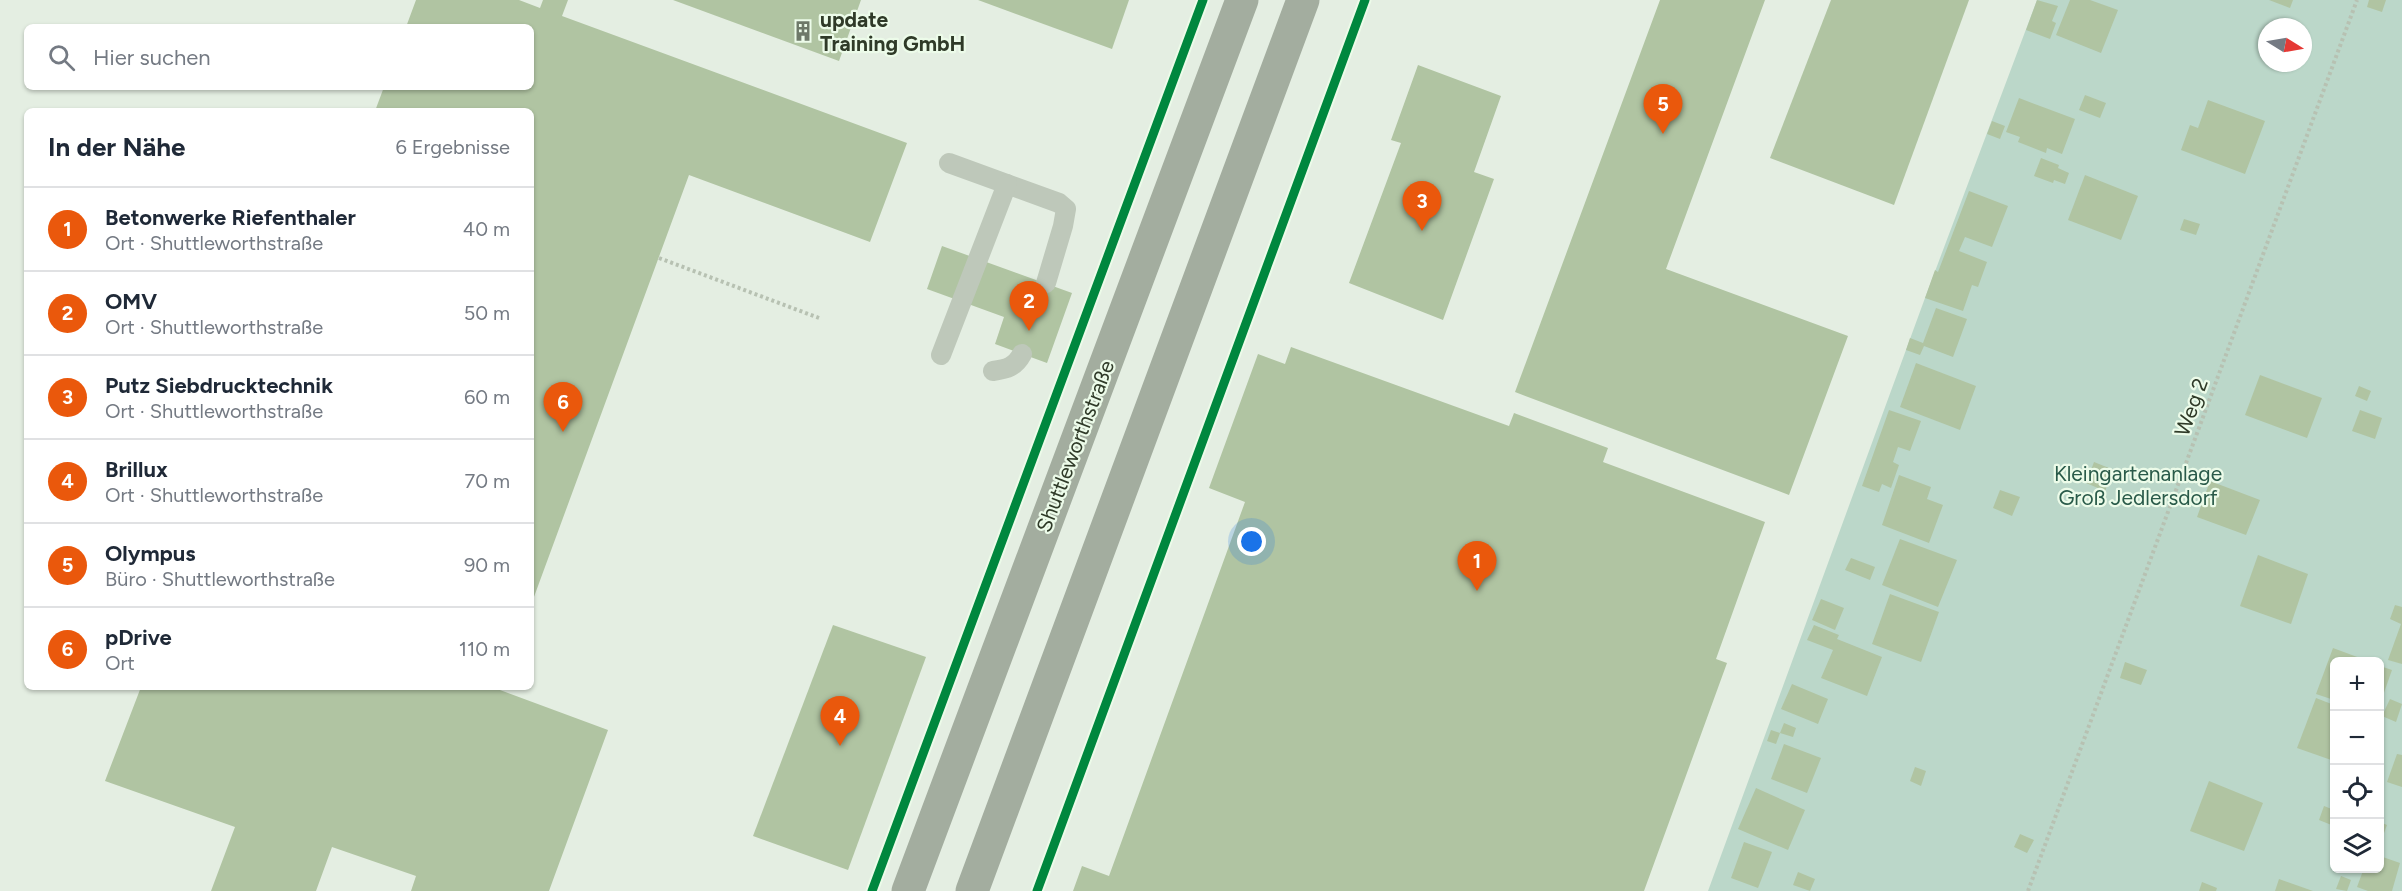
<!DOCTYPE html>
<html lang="de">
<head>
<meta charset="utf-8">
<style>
  :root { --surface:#fff; --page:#f2f2f3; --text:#1f2937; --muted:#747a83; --line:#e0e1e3; --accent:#ea580c }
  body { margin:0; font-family:Figtree,sans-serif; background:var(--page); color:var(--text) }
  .controls { position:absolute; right:18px; bottom:18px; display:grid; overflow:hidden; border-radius:9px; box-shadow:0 2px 4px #0004 }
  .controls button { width:54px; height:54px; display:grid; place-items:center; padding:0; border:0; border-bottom:2px solid var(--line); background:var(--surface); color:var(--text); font:30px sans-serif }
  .compass { position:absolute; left:2258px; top:18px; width:54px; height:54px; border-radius:50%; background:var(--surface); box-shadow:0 2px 4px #0004; rotate:101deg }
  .you { position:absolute; left:1252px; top:542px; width:21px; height:21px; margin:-15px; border:4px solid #fff; border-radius:50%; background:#1a73e8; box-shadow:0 0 0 9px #1a73e833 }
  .badge { display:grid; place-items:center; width:39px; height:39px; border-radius:50%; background:var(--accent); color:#fff; font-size:20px; font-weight:700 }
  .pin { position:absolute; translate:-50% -50px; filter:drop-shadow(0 2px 3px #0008) }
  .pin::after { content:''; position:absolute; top:32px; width:21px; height:18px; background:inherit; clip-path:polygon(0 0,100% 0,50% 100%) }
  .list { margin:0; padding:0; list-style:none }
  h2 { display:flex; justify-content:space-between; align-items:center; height:78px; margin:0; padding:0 24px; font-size:26px }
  h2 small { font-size:20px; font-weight:400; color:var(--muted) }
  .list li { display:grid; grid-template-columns:39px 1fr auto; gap:18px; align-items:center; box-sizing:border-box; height:84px; padding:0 24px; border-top:2px solid var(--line) }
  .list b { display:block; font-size:22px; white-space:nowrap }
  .list p { margin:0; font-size:20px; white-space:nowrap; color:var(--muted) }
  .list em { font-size:20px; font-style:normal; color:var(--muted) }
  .icon { flex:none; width:33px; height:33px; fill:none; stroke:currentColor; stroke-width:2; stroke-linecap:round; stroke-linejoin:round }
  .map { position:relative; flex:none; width:2402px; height:891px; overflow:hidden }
  .search { position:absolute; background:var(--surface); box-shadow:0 2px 4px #0004; left:24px; top:24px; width:510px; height:66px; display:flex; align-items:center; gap:15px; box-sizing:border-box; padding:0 21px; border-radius:9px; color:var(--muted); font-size:22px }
  .panel { position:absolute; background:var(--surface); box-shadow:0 2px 4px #0004; left:24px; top:108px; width:510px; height:582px; border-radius:9px }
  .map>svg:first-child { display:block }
</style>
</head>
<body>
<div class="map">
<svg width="2402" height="891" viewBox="0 0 2402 891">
  <rect width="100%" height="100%" fill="#e4eee2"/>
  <path fill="#bbd7c9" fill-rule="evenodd" d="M 2037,0 L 2402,0 L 2402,891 L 1708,891 L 1925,298 ZM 2267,27 L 2303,27 L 2303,63 L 2267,63 ZM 2334,662 L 2380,662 L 2380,868 L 2334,868 Z"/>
  <g fill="#b0c4a2">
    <path d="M 416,0 L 519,0 L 540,8 L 543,0 L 568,0 L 562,16 L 907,143 L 870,242 L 689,175 L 531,605 L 531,111 L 375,111 L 384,87 L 531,87 L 531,27 L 406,27 Z"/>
    <path d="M 673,0 L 861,0 L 839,61 Z"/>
    <path d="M 978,0 L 1129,0 L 1112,49 Z"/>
    <path d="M 1660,0 L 1765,0 L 1666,269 L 1848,336 L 1789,495 L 1515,392 Z"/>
    <path d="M 1831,0 L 1969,0 L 1894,205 L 1770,158 Z"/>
    <path d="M 2037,0 L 2058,6 L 2052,21 L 2056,23 L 2050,39 L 2026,30 Z"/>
    <path d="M 2070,0 L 2090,0 L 2118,10 L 2101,53 L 2056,35 Z"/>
    <path d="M 2269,0 L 2293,0 L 2290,8 Z"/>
    <path d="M 2369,0 L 2386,0 L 2382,12 L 2367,7 Z"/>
    <path d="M 1418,65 L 1501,96 L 1474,172 L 1494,179 L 1443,320 L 1349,283 L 1401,143 L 1391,140 Z"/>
    <path d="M 2085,95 L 2106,103 L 2100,118 L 2079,110 Z"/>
    <path d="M 2019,98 L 2075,119 L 2062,154 L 2047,148 L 2046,153 L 2018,142 L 2020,137 L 2006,132 Z"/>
    <path d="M 2208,100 L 2265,121 L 2245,174 L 2181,150 L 2190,125 L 2198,128 Z"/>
    <path d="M 1992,121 L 2005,126 L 2000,139 L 1987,134 Z"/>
    <path d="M 2041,158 L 2059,165 L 2058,168 L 2069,173 L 2065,184 L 2054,180 L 2053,183 L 2034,176 Z"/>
    <path d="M 2085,175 L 2138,196 L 2121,240 L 2068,220 Z"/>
    <path d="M 1969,191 L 2008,206 L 1992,247 L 1965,237 L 1959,251 L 1987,262 L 1978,287 L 1972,285 L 1963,311 L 1925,298 L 1935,270 L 1938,272 Z"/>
    <path d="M 2184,219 L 2200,224 L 2196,235 L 2180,230 Z"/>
    <path d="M 942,246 L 1072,293 L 1047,363 L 995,344 L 1004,317 L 927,289 Z"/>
    <path d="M 1936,308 L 1967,319 L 1953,357 L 1924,346 L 1920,355 L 1906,350 L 1910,338 L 1923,343 Z"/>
    <path d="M 1291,347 L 1509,426 L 1514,413 L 1608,448 L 1603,462 L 1765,522 L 1716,659 L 1727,663 L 1644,891 L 1073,891 L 1082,866 L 1109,876 L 1245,502 L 1209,488 L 1258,354 L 1285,364 Z"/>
    <path d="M 1916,363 L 1976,386 L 1960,430 L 1900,407 Z"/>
    <path d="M 2260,375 L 2322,398 L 2307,438 L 2245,415 Z"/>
    <path d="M 2359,386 L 2371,391 L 2367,401 L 2355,396 Z"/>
    <path d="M 1889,410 L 1921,421 L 1910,451 L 1898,447 L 1893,462 L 1899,465 L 1891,488 L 1882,484 L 1879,492 L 1862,486 Z"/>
    <path d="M 2360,410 L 2382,418 L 2375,439 L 2352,431 Z"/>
    <path d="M 2094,462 L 2114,470 L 2105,491 L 2086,483 Z"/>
    <path d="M 1899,475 L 1931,487 L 1927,499 L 1943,505 L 1929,543 L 1882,525 Z"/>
    <path d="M 2210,481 L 2260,500 L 2246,535 L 2197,517 Z"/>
    <path d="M 2000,490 L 2020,497 L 2012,516 L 1993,508 Z"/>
    <path d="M 1900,539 L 1957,560 L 1938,607 L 1882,585 Z"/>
    <path d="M 2258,555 L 2308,574 L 2291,624 L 2240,606 Z"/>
    <path d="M 1851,558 L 1875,567 L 1870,580 L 1845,570 Z"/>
    <path d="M 1890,594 L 1939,612 L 1921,662 L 1872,644 Z"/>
    <path d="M 1821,599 L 1844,608 L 1835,630 L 1812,620 Z"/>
    <path d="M 2395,605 L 2402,607 L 2402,664 L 2388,660 L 2401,624 L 2390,619 Z"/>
    <path d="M 833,625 L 926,657 L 848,870 L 753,836 Z"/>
    <path d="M 1814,625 L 1839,635 L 1837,639 L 1882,657 L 1867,696 L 1821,678 L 1833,650 L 1807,640 Z"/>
    <path d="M 2333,648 L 2368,661 L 2334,662 L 2334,700 L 2316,694 Z"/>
    <path d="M 2125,662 L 2147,670 L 2141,685 L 2120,678 Z"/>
    <path d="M 2380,666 L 2392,670 L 2380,704 Z"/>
    <path d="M 1792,684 L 1828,699 L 1818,724 L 1781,709 Z"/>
    <path d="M 141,687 L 501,687 L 500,690 L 608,730 L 549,891 L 411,891 L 416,876 L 332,847 L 316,891 L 211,891 L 235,827 L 105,781 Z"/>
    <path d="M 2316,698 L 2334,705 L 2334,761 L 2297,748 Z"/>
    <path d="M 2390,699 L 2402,704 L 2396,722 L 2382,716 Z"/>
    <path d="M 1784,723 L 1796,728 L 1793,737 L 1780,733 Z"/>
    <path d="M 1771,730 L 1780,733 L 1776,744 L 1767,741 Z"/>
    <path d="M 1784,744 L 1821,758 L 1807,793 L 1771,779 Z"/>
    <path d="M 2397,754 L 2402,755 L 2402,787 L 2387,782 Z"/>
    <path d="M 1915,767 L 1926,771 L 1921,786 L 1910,781 Z"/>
    <path d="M 2209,781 L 2263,803 L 2244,851 L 2190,831 Z"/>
    <path d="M 1756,788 L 1805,810 L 1788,850 L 1738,829 Z"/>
    <path d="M 2324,806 L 2334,810 L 2334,826 L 2319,820 Z"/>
    <path d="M 2380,822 L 2387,825 L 2380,844 Z"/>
    <path d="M 2020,834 L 2034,840 L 2027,853 L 2014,847 Z"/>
    <path d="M 1744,842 L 1772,852 L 1758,888 L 1731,878 Z"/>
    <path d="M 2380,856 L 2400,863 L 2392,891 L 2368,891 L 2357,887 L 2364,868 L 2380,868 Z"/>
    <path d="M 1798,872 L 1815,879 L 1810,891 L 1793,885 Z"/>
    <path d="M 2341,876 L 2351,880 L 2347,891 L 2336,889 Z"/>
    <path d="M 2279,879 L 2313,891 L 2275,891 Z"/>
    <path d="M 2202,882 L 2217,888 L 2216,891 L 2199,891 Z"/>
  </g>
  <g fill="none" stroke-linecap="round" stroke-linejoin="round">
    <g stroke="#b7c1b2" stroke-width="4" stroke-dasharray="3 3" stroke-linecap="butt">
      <path d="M 659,258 L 819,318"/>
      <path d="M 2028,891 L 2357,0"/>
    </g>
    <g stroke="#bec8ba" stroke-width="20">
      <path d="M 949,163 L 1059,203 L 1066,209 L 1063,226 L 1046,283"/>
      <path d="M 941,355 L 1007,184"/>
      <path d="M 993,371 C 1007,369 1015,367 1022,354"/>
    </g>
    <g stroke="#a3ad9f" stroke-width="33">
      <path d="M 908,891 L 1242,0"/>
      <path d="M 972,891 L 1303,0"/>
    </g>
    <g stroke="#ecfbe9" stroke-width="13">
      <g id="cycleway">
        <path d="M 872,891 L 1203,0"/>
        <path d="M 1037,891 L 1365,0"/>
      </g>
    </g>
    <use href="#cycleway" stroke="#00873e" stroke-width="9"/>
  </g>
  <defs>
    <g id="building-bare" transform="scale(1.62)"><path d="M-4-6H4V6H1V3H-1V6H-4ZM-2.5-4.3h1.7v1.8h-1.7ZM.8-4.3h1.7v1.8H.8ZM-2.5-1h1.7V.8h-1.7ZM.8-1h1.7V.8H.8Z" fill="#6e7969" stroke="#ecfbe9" stroke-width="2.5" paint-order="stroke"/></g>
  </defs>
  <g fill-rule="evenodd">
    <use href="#building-bare" x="803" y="31"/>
  </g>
  <g text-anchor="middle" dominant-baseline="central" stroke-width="4.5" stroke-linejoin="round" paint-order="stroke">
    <g font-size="21" font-weight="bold" fill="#2f3a28" stroke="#ecfbe9" text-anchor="start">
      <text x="820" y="19">update<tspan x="820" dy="24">Training GmbH</tspan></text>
    </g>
    <g font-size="21" fill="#2f3a28" stroke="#ecfbe9">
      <text transform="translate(2191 407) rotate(-70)">Weg 2</text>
      <text transform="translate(1075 446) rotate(-69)">Shuttleworthstraße</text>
    </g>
    <g font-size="21" fill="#295a49" stroke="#ecfbe9">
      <text x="2138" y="473">Kleingartenanlage<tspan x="2138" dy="24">Groß Jedlersdorf</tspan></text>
    </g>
  </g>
</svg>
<div class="controls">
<button>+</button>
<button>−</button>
<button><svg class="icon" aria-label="locate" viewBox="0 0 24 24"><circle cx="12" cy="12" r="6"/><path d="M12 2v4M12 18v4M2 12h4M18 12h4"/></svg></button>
<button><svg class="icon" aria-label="layers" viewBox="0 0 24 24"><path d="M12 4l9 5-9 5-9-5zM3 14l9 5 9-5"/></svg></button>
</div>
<svg class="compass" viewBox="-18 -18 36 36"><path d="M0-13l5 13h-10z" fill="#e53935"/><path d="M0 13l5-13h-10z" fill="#747a83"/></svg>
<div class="you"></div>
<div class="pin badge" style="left:1477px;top:591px">1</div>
<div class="pin badge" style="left:1029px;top:331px">2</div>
<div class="pin badge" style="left:1422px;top:231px">3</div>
<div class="pin badge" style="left:840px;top:746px">4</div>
<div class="pin badge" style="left:1663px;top:134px">5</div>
<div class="pin badge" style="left:563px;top:432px">6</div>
<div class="search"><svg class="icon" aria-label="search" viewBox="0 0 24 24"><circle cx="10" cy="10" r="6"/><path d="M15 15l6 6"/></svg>Hier suchen</div>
<section class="panel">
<h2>In der Nähe<small>6 Ergebnisse</small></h2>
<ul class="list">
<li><span class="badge">1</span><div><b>Betonwerke Riefenthaler</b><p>Ort · Shuttleworthstraße</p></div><em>40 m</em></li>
<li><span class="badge">2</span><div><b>OMV</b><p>Ort · Shuttleworthstraße</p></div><em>50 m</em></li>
<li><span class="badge">3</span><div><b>Putz Siebdrucktechnik</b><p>Ort · Shuttleworthstraße</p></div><em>60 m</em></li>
<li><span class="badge">4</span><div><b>Brillux</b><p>Ort · Shuttleworthstraße</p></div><em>70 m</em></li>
<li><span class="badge">5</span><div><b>Olympus</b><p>Büro · Shuttleworthstraße</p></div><em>90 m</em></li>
<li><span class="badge">6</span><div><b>pDrive</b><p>Ort</p></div><em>110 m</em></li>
</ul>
</section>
</div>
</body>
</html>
